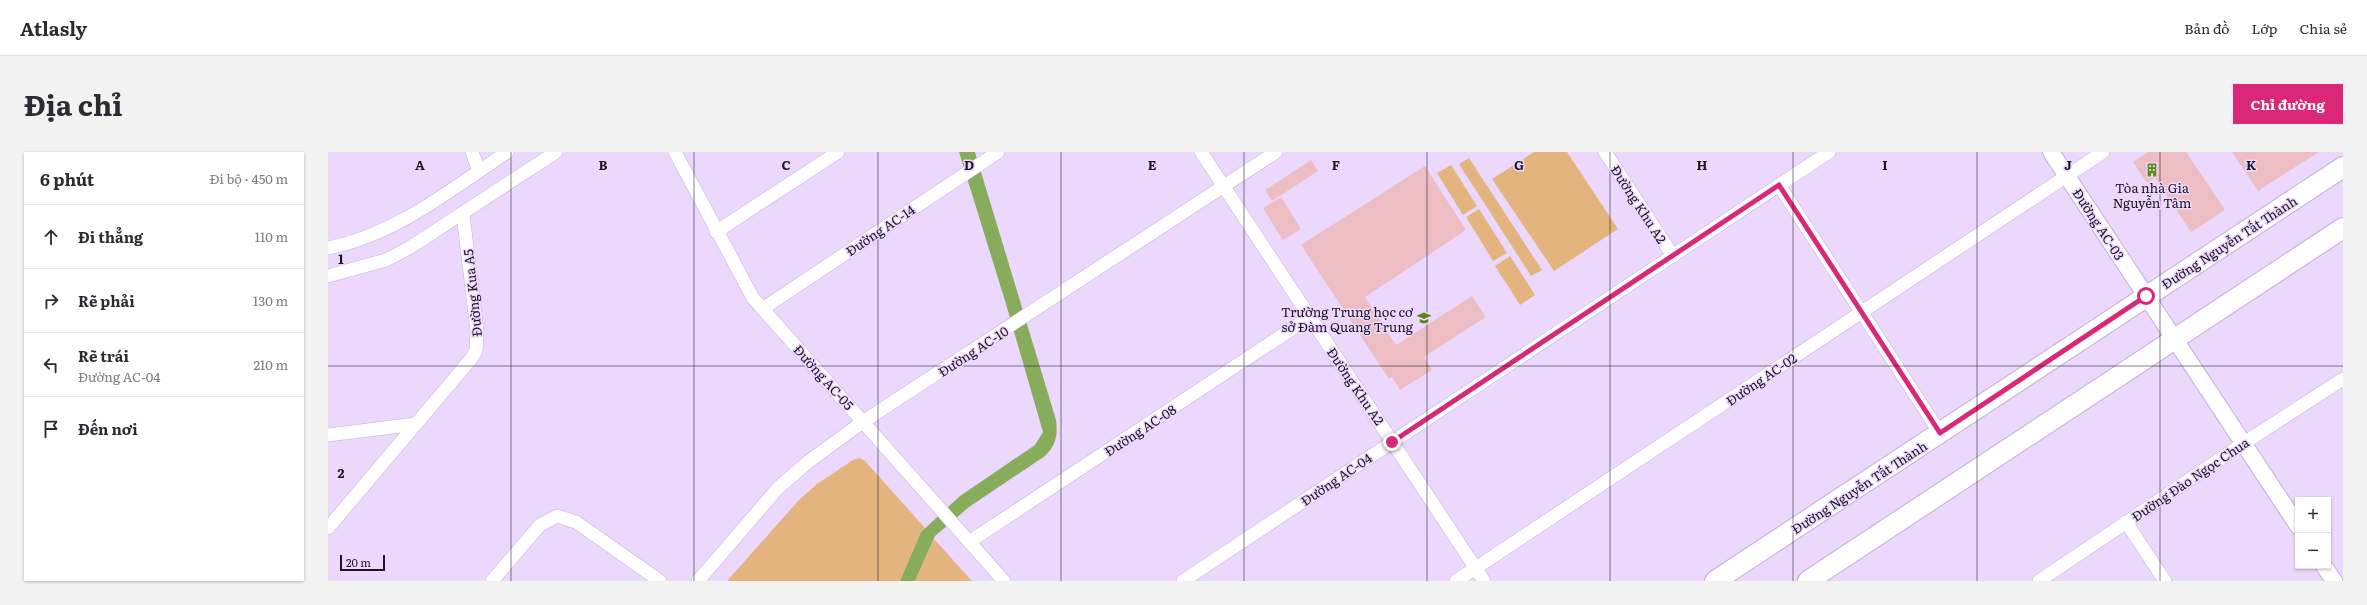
<!DOCTYPE html>
<html lang="vi">
<head>
<meta charset="utf-8">
<style>
  :root { --surface:#fff; --page:#f2f2f3; --text:#2b2b33; --muted:#7c7c81; --line:#e1e1e2; --accent:#db2777 }
  body { margin:0; font-family:Literata,serif; background:var(--page); color:var(--text) }
  .controls { position:absolute; right:12px; bottom:12px; display:grid; overflow:hidden; border-radius:0px; box-shadow:0 1px 3px #0004 }
  .controls button { width:36px; height:36px; display:grid; place-items:center; padding:0; border:0; border-bottom:1px solid var(--line); background:var(--surface); color:var(--text); font:20px sans-serif }
  .scale { position:absolute; left:12px; bottom:10px; width:45px; box-sizing:border-box; padding-left:4px; border:2px solid #1d1623; border-top:0; font-size:11px; line-height:14px; white-space:nowrap; color:#1d1623; -webkit-text-stroke:3px #ecd8fd; paint-order:stroke }
  .stop { position:absolute; width:12px; height:12px; margin:-9px; border:3px solid #db2777; border-radius:50%; background:#fff }
  .stop.end { background:#db2777; border-color:#fff; box-shadow:0 1px 4px #0008 }
  .list { margin:0; padding:0; list-style:none }
  h2 { display:flex; justify-content:space-between; align-items:center; height:52px; margin:0; padding:0 16px; font-size:17px }
  h2 small { font-size:13px; font-weight:400; color:var(--muted) }
  .list li { display:grid; grid-template-columns:26px 1fr auto; gap:12px; align-items:center; box-sizing:border-box; height:64px; padding:0 16px; border-top:1px solid var(--line) }
  .list b { display:block; font-size:15px; white-space:nowrap }
  .list p { margin:0; font-size:13px; white-space:nowrap; color:var(--muted) }
  .list em { font-size:13px; font-style:normal; color:var(--muted) }
  .icon { flex:none; width:22px; height:22px; fill:none; stroke:currentColor; stroke-width:2; stroke-linecap:round; stroke-linejoin:round }
  .map { position:relative; flex:none; width:2015px; height:429px; overflow:hidden; border-radius:0px }
  header { display:flex; align-items:center; gap:24px; box-sizing:border-box; height:56px; padding:0 20px; background:var(--surface); border-bottom:1px solid var(--line) }
  header strong { font-size:19px }
  nav { display:flex; gap:22px; margin-inline-start:auto; font-size:14px }
  .intro { display:flex; align-items:center; justify-content:space-between; box-sizing:border-box; height:96px; padding:0 24px }
  h1 { margin:0; font-size:28px }
  .button { padding:10px 18px; border-radius:0px; background:var(--accent); color:#fff; font-size:14px; font-weight:700 }
  main { display:flex; gap:24px; padding:0 24px }
  aside { flex:1; background:var(--surface); border-radius:0px; box-shadow:0 1px 3px #0004 }
  .map>svg:first-child { display:block }
</style>
</head>
<body>
<header>
<strong>Atlasly</strong>
<nav><a>Bản đồ</a><a>Lớp</a><a>Chia sẻ</a></nav>
</header>
<div class="intro"><h1>Địa chỉ</h1><a class="button">Chỉ đường</a></div>
<main>
<aside>
<h2>6 phút<small>Đi bộ · 450 m</small></h2>
<ul class="list">
<li><svg class="icon" aria-label="ahead" viewBox="0 0 24 24"><path d="M12 20V5M6 11l6-6 6 6"/></svg><div><b>Đi thẳng</b></div><em>110 m</em></li>
<li><svg class="icon" aria-label="right" viewBox="0 0 24 24"><path d="M7 20v-9h11M14 6l5 5-5 5"/></svg><div><b>Rẽ phải</b></div><em>130 m</em></li>
<li><svg class="icon" aria-label="left" viewBox="0 0 24 24"><path d="M17 20v-9H6M10 6l-5 5 5 5"/></svg><div><b>Rẽ trái</b><p>Đường AC-04</p></div><em>210 m</em></li>
<li><svg class="icon" aria-label="arrive" viewBox="0 0 24 24"><path d="M6 21V4h12l-3 4 3 4H6"/></svg><div><b>Đến nơi</b></div></li>
</ul>
</aside>
<div class="map">
<svg width="2015" height="429" viewBox="0 0 2015 429">
  <rect width="100%" height="100%" fill="#ecd8fd"/>
  <g fill="#e4b47f">
    <path d="M 1206,0 L 1239,0 L 1290,77 L 1226,119 L 1164,27 Z"/>
    <path d="M 1141,6 L 1214,118 L 1203,124 L 1131,12 Z"/>
    <path d="M 1123,13 L 1149,54 L 1135,63 L 1109,21 Z"/>
    <path d="M 1151,57 L 1179,101 L 1165,109 L 1138,65 Z"/>
    <path d="M 1182,104 L 1207,143 L 1192,153 L 1167,114 Z"/>
    <path d="M 532,306 L 537,309 L 597,376 L 593,380 L 572,429 L 399,429 L 471,348 L 489,332 L 525,308 Z"/>
    <path d="M 606,387 L 644,429 L 587,429 Z"/>
  </g>
  <path fill="#87ac5b" d="M 631,0 L 647,0 L 728,268 C 730,283 728,293 717,304 L 641,355 L 607,384 L 587,429 L 572,429 L 593,380 L 632,344 L 707,293 L 715,280 L 678,152 Z"/>
  <g fill="#ecbec4">
    <path d="M 1820,0 L 1858,0 L 1897,58 L 1863,80 L 1827,26 L 1819,31 L 1805,10 Z"/>
    <path d="M 1904,0 L 1991,0 L 1930,39 Z"/>
    <path d="M 983,8 L 990,19 L 944,49 L 937,38 Z"/>
    <path d="M 1097,14 L 1138,78 L 1037,145 L 1068,193 L 1144,144 L 1158,165 L 1096,205 L 1104,218 L 1072,238 L 1064,225 L 1061,227 L 973,93 Z"/>
    <path d="M 953,45 L 973,77 L 955,88 L 935,56 Z"/>
  </g>
  <g fill="none" stroke-linecap="round" stroke-linejoin="round">
    <g stroke="#c3b0d3" stroke-width="14">
      <g id="minor">
        <path d="M 144,0 L 151,19"/>
        <path d="M 347,0 L 425,146 L 676,429"/>
        <path d="M 873,0 L 1156,429"/>
        <path d="M 1277,0 L 1345,104"/>
        <path d="M 1451,33 L 1612,281"/>
        <path d="M 388,80 L 510,0"/>
        <path d="M 0,96 C 67,83 124,37 179,0"/>
        <path d="M 0,124 L 58,108 L 81,96 L 228,0"/>
        <path d="M 434,157 L 670,0"/>
        <path d="M 0,283 L 88,272"/>
        <path d="M 1798,370 L 1837,429"/>
        <path d="M 0,376 L 143,207 L 148,199 L 149,179 L 135,62"/>
        <path d="M 641,390 L 982,165"/>
        <path d="M 164,429 L 212,373 L 229,364 L 248,370 L 332,429"/>
        <path d="M 370,429 L 450,336 L 480,310 L 536,269 L 948,0"/>
        <path d="M 855,429 L 1501,0"/>
        <path d="M 1128,429 L 1775,0"/>
        <path d="M 1711,429 L 1916,291 L 2015,227"/>
      </g>
    </g>
    <g stroke="#c3b0d3" stroke-width="18">
      <g id="tertiary">
        <path d="M 1723,0 L 1970,374"/>
        <path d="M 1996,414 L 2006,429"/>
      </g>
    </g>
    <g stroke="#c3b0d3" stroke-width="22">
      <g id="primary">
        <path d="M 1387,429 L 2015,15"/>
        <path d="M 1480,429 L 2015,76"/>
      </g>
    </g>
    <use href="#minor" stroke="#fff" stroke-width="13"/>
    <use href="#tertiary" stroke="#fff" stroke-width="16"/>
    <use href="#primary" stroke="#fff" stroke-width="20"/>
  </g>
  <g fill="none" stroke-linecap="round" stroke-linejoin="round">
    <path stroke="#db2777" stroke-width="5" d="M 1064,290 L 1451,33 L 1612,281 L 1818,144"/>
  </g>
  <path fill="none" stroke="#1d1623" stroke-width="1" stroke-opacity="0.55" d="M 183,0 L 183,429M 366,0 L 366,429M 550,0 L 550,429M 733,0 L 733,429M 916,0 L 916,429M 1099,0 L 1099,429M 1282,0 L 1282,429M 1465,0 L 1465,429M 1649,0 L 1649,429M 1832,0 L 1832,429M 0,214 L 2015,214"/>
  <defs>
    <g id="building-bare" transform="scale(1.08)"><path d="M-4-6H4V6H1V3H-1V6H-4ZM-2.5-4.3h1.7v1.8h-1.7ZM.8-4.3h1.7v1.8H.8ZM-2.5-1h1.7V.8h-1.7ZM.8-1h1.7V.8H.8Z" fill="#5d8815" stroke="#ecd8fd" stroke-width="2.5" paint-order="stroke"/></g>
    <g id="school-bare" transform="scale(1.08)"><path d="M0-5L7-2L0 1L-7-2ZM-4 1L0 2.5L4 1V4Q0 6-4 4Z" fill="#5d8815" stroke="#ecd8fd" stroke-width="2.5" paint-order="stroke"/></g>
  </defs>
  <g fill-rule="evenodd">
    <use href="#building-bare" x="1824" y="18"/>
    <use href="#school-bare" x="1096" y="166"/>
  </g>
  <g text-anchor="middle" dominant-baseline="central" stroke-width="3" stroke-linejoin="round" paint-order="stroke">
    <g font-size="13" fill="#1d1623" stroke="#ecd8fd">
      <text x="1824" y="35">Tòa nhà Gia<tspan x="1824" dy="15">Nguyễn Tâm</tspan></text>
      <text x="1085" y="159" text-anchor="end">Trường Trung học cơ<tspan x="1085" dy="15">sở Đàm Quang Trung</tspan></text>
    </g>
    <g font-size="13" fill="#1d1623" stroke="#ecd8fd">
      <text transform="translate(1311 52) rotate(57)">Đường Khu A2</text>
      <text transform="translate(1771 72) rotate(57)">Đường AC-03</text>
      <text transform="translate(552 78) rotate(-34)">Đường AC-14</text>
      <text transform="translate(1901 90) rotate(-33)">Đường Nguyễn Tất Thành</text>
      <text transform="translate(144 141) rotate(-96)">Đường Kua A5</text>
      <text transform="translate(645 199) rotate(-33)">Đường AC-10</text>
      <text transform="translate(496 225) rotate(48)">Đường AC-05</text>
      <text transform="translate(1433 227) rotate(-34)">Đường AC-02</text>
      <text transform="translate(1028 234) rotate(56)">Đường Khu A2</text>
      <text transform="translate(812 278) rotate(-33)">Đường AC-08</text>
      <text transform="translate(1008 327) rotate(-34)">Đường AC-04</text>
      <text transform="translate(1862 327) rotate(-34)">Đường Đào Ngọc Chua</text>
      <text transform="translate(1531 335) rotate(-33)">Đường Nguyễn Tất Thành</text>
    </g>
  </g>
  <g font-size="13" text-anchor="middle" font-weight="bold" fill="#1d1623" stroke="#ecd8fd" stroke-width="3" stroke-linejoin="round" paint-order="stroke">
    <text x="92" y="18">A</text>
    <text x="275" y="18">B</text>
    <text x="458" y="18">C</text>
    <text x="641" y="18">D</text>
    <text x="824" y="18">E</text>
    <text x="1008" y="18">F</text>
    <text x="1191" y="18">G</text>
    <text x="1374" y="18">H</text>
    <text x="1557" y="18">I</text>
    <text x="1740" y="18">J</text>
    <text x="1923" y="18">K</text>
    <text x="13" y="112">1</text>
    <text x="13" y="326">2</text>
  </g>
</svg>
<div class="controls">
<button>+</button>
<button>−</button>
</div>
<div class="scale">20 m</div>
<div class="stop" style="left:1818px;top:144px"></div>
<div class="stop end" style="left:1064px;top:290px"></div>
</div>
</main>
</body>
</html>
